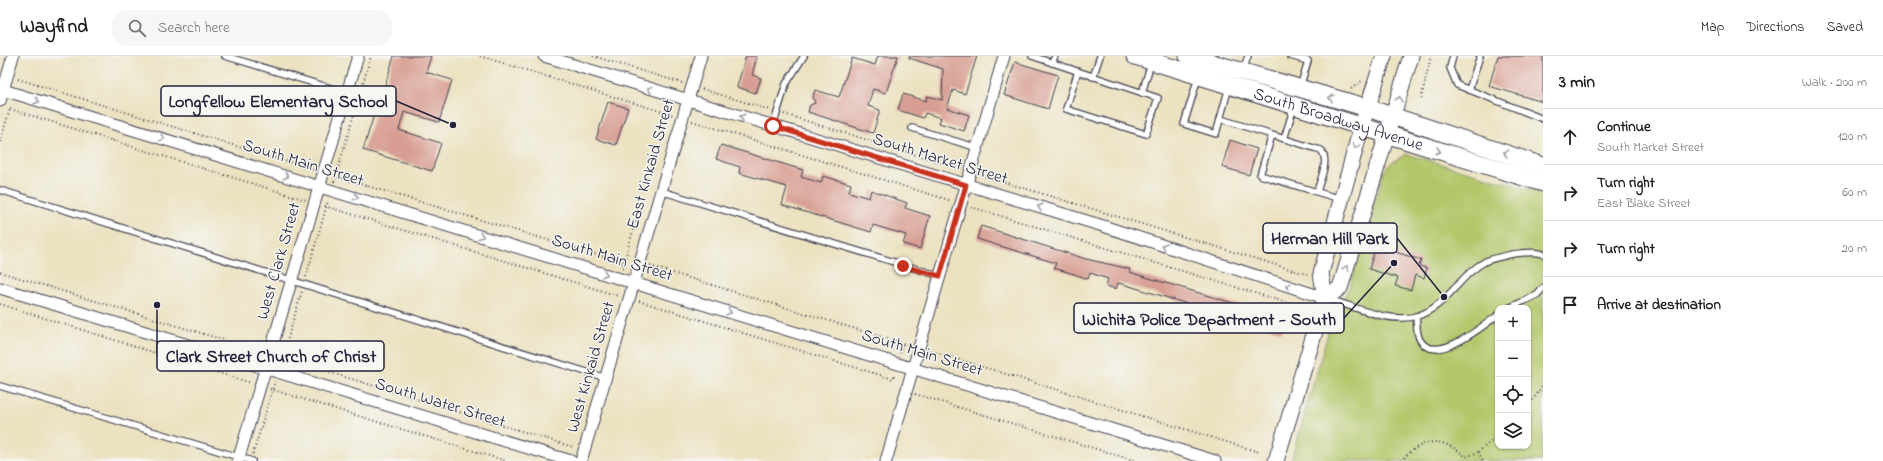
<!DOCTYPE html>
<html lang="en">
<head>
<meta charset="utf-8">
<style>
  :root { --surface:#fff; --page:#f6f6f6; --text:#202124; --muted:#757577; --line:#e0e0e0 }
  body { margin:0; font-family:"Indie Flower",sans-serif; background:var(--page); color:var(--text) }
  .controls { position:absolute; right:12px; bottom:12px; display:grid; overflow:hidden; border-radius:8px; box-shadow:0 1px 3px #0004 }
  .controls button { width:36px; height:36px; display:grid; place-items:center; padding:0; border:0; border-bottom:1px solid var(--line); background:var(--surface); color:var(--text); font:20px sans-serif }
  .stop { position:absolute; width:12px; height:12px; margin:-9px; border:3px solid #c8321e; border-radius:50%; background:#fff }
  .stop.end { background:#c8321e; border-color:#fff; box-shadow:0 1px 4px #0008 }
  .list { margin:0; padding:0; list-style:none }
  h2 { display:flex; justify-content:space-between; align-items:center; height:52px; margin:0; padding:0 16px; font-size:17px }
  h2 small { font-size:13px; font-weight:400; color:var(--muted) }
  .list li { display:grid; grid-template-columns:26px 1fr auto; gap:12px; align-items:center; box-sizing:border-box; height:56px; padding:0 16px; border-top:1px solid var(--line) }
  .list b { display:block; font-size:15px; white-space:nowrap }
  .list p { margin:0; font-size:13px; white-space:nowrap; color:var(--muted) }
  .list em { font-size:13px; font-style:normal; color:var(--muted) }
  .icon { flex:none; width:22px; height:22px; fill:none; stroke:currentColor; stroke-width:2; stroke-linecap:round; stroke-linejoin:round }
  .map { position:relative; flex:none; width:1543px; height:405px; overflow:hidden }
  header { display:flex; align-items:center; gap:24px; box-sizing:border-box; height:56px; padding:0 20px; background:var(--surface); border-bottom:1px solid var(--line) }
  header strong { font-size:19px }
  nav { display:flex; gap:22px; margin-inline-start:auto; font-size:14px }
  .search { width:280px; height:36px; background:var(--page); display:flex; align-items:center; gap:10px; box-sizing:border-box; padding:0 14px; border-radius:16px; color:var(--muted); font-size:15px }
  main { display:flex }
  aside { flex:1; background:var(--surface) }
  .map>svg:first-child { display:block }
</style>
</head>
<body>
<header>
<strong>Wayfind</strong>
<div class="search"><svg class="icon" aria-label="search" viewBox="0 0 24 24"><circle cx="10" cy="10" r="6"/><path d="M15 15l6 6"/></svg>Search here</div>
<nav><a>Map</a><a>Directions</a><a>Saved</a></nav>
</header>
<main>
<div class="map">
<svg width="1543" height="405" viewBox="0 0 1543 405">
  <rect width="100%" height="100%" fill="#f6f6f2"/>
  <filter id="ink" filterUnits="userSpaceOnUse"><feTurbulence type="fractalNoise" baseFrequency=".025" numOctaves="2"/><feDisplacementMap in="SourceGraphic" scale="8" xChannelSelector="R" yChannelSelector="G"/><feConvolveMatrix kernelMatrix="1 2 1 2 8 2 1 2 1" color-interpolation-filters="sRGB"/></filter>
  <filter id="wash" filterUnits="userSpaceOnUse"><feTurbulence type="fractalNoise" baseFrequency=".012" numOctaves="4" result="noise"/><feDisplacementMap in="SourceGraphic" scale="16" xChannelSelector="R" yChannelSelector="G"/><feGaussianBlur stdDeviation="0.9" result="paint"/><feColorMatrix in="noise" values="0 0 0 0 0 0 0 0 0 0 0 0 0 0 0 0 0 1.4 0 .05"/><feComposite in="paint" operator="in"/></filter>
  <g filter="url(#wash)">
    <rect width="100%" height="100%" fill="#ece2c1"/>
    <path fill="#b3c76b" stroke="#6a7453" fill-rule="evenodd" d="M 1406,98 L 1543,137 L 1543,405 L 1291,405 L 1331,267 L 1350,230 L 1384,115 L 1391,107 ZM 1498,252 L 1528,252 L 1528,390 L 1498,390 Z"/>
    <g id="blocks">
      <g fill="#d89e93">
        <path d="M 394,0 L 431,0 L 426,16 L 452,24 L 439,66 L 404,56 L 399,74 L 441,87 L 432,115 L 363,94 L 374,59 L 376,59 Z"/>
        <path d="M 746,0 L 757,0 L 752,19 L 761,22 L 756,37 L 737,31 Z"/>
        <path d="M 878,0 L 898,0 L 886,37 L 873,33 L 868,50 L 880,54 L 873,77 L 808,56 L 810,49 L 815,47 L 813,41 L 815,34 L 839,41 L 852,2 L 875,9 Z"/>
        <path d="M 909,0 L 977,0 L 965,38 L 953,34 L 947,52 L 969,59 L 964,75 L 939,67 L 941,62 L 925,57 L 923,62 L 898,54 L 903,38 L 926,45 L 927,40 L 942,44 L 943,13 L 909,2 Z"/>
        <path d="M 1498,0 L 1543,0 L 1543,46 L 1489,30 Z"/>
        <path d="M 1015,6 L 1058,19 L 1048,53 L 1004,39 Z"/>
        <path d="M 608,46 L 628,52 L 616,89 L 596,83 Z"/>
        <path d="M 1230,84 L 1257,93 L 1249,119 L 1222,111 Z"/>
        <path d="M 721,89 L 803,114 L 801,121 L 821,127 L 823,120 L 851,128 L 849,136 L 869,142 L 871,134 L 907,147 L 905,152 L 930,160 L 920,193 L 903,188 L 906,179 L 873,169 L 871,176 L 782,149 L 787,131 L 739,117 L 740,111 L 716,103 Z"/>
        <path d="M 981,170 L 1086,203 L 1130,213 L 1129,216 L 1286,263 L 1282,276 L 1197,250 L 1195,254 L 1187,252 L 1188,248 L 1126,229 L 1118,227 L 1116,233 L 1106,230 L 1108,223 L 1090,217 L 1088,223 L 1074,218 L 1054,212 L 1056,207 L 977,183 Z"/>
        <path d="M 1376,190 L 1421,204 L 1419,210 L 1427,212 L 1424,222 L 1415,219 L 1411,234 L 1395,230 L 1398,222 L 1369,213 Z"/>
      </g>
    </g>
  </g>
  <g filter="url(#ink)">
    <use href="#blocks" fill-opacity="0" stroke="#403f4f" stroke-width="1"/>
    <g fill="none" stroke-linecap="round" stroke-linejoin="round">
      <g stroke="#403f4f" stroke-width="8">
        <g id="service">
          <path d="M 225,0 L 347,37"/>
          <path d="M 1032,0 L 1158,42 L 1146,78 L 1066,53 L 1078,15"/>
          <path d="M 1290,0 L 1308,5 L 1300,31"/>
          <path d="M 1453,0 L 1450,12 L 1457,29 L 1543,63"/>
          <path d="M 1052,7 L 1055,0"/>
          <path d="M 1243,14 L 1248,0"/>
          <path d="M 1093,21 L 1100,0"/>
          <path d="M 1198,22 L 1184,68 L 1216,78 L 1229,31"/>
          <path d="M 1469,34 L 1480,0"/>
          <path d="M 1142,37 L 1151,7"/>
          <path d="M 1220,63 C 1254,73 1287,84 1321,94 C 1330,105 1320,123 1317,136 L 1260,119 L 1272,79"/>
          <path d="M 773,70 L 786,28 L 804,0"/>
          <path d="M 912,72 L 978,92"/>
          <path d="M 1284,83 L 1294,51"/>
          <path d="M 0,134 L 606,322"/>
          <path d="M 661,135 L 940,220"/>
          <path d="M 1317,136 L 1341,143"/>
          <path d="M 1327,243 C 1355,250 1388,268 1417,260 C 1447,251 1459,219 1486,205 C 1494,202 1504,200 1513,198 C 1522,197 1534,195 1543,198"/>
          <path d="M 1509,252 L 1537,239 L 1543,232"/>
          <path d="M 1416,260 C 1417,268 1416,277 1420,284 C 1435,310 1483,270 1498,259"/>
          <path d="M 0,330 L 252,405"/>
        </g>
      </g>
      <g stroke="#403f4f" stroke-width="13">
        <g id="minor">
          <path d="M 544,0 L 1103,170 L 1325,242"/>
          <path d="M 0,33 L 1215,405"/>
          <path d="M 0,45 L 13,0"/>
          <path d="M 0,232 L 571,405"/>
          <path d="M 238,405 L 358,0"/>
          <path d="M 581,405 L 701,0"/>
          <path d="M 886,405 L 1004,0"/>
        </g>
      </g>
      <g stroke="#403f4f" stroke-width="17">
        <g id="secondary">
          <path d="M 1325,242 L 1340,232 L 1411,0"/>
          <path d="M 1276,405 L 1325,242 L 1321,217 L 1361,72 L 1384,0"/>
        </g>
      </g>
      <g stroke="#403f4f" stroke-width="19">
        <g id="primary">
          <path id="s1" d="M 1135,0 L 1543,127"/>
          <path d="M 1188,0 L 1368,52 L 1543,110"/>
        </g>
      </g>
      <g stroke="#403f4f" stroke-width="2" stroke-dasharray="1 3" stroke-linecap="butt">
        <path d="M 480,0 L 673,59"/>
        <path d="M 593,0 L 682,27"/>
        <path d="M 18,23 L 314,114"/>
        <path d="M 702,33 L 770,54"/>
        <path d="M 1351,33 L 1363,24"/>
        <path d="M 1421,43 L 1431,0"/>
        <path d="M 10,53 L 306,144"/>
        <path d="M 784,58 L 961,113"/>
        <path d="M 692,65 L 952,145"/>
        <path d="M 0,86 L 10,53"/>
        <path d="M 981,119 L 1309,219"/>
        <path d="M 334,120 L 628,208"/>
        <path d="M 334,126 L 371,0"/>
        <path d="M 325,150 L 619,240"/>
        <path d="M 971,151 L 1301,251"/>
        <path d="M 650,210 L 908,289"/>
        <path d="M 622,213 L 638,157"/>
        <path d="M 0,216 L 260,295"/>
        <path d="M 306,221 L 328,145"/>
        <path d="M 639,245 L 893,323 L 895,317"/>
        <path d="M 0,248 L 251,327"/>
        <path d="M 928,294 L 1259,396"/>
        <path d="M 900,297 L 903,287"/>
        <path d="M 280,301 L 573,391"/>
        <path d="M 282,302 L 302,235"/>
        <path d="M 270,333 L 506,405"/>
        <path d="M 915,338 L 1136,405"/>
        <path d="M 1528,351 L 1543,329"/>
        <path d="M 1478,396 L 1483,405"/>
        <path d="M 253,398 L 275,325"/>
        <path d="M 1401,405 C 1423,381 1442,380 1466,401 L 1478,396 L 1498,380"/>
      </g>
      <use href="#service" stroke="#fff" stroke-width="5.5"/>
      <use href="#minor" stroke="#fff" stroke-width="11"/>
      <use href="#secondary" stroke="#fff" stroke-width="15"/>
      <use href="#primary" stroke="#fff" stroke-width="17"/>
    </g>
    <defs><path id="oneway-chevron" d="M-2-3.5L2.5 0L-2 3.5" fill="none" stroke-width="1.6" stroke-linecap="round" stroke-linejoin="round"/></defs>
    <g stroke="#9c9ca7">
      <use href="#oneway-chevron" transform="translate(650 33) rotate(-163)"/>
      <use href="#oneway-chevron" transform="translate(1331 42) rotate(-164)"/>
      <use href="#oneway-chevron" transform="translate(1399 43) rotate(-74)"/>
      <use href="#oneway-chevron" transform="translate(37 45) rotate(17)"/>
      <use href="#oneway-chevron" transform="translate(742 61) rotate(-163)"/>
      <use href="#oneway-chevron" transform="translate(162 82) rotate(17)"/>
      <use href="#oneway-chevron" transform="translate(1356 90) rotate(106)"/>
      <use href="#oneway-chevron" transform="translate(1438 95) rotate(17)"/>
      <use href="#oneway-chevron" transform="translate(1506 97) rotate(-162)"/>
      <use href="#oneway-chevron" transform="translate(286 120) rotate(17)"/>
      <use href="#oneway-chevron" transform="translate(356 141) rotate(17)"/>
      <use href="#oneway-chevron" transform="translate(1040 151) rotate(-163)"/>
      <use href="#oneway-chevron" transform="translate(481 180) rotate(17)"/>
      <use href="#oneway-chevron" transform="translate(1164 190) rotate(-162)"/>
      <use href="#oneway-chevron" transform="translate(1346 212) rotate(-73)"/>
      <use href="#oneway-chevron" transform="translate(605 218) rotate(17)"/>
      <use href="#oneway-chevron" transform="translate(1288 230) rotate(-162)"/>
      <use href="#oneway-chevron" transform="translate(729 256) rotate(17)"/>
    </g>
  </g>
  <g fill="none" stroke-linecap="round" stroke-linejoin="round" filter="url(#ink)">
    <path stroke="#c8321e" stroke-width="5" d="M 773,70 L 966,129 L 940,220 L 903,210"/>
  </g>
  <g text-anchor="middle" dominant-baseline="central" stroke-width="3" stroke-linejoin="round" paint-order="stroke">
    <g font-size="17" fill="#22223b" stroke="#f6f6f2">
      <text stroke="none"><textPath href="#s1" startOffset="213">South Broadway Avenue</textPath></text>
      <text transform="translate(940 103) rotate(17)">South Market Street</text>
      <text transform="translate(303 107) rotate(17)">South Main Street</text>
      <text transform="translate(651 108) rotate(-74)">East Kinkaid Street</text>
      <text transform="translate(612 202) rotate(17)">South Main Street</text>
      <text transform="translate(279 205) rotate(-74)">West Clark Street</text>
      <text transform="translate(922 297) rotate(17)">South Main Street</text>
      <text transform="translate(591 311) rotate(-74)">West Kinkaid Street</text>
      <text transform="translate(440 347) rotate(17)">South Water Street</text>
    </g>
  </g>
  <path fill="none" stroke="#22223b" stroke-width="1.5" d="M453 69L396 45M1444 241L1397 182M1394 207L1344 262M157 249L157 300"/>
  <g fill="#22223b" stroke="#f6f6f2" stroke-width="1.5">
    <circle cx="453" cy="69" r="4"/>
    <circle cx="1444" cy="241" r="4"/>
    <circle cx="1394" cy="207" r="4"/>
    <circle cx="157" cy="249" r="4"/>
  </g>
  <g fill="#f6f6f2" stroke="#22223b" stroke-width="1.5">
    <rect x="161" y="30" width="235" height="30" rx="4"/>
    <rect x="1263" y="167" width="134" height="30" rx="4"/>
    <rect x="1074" y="247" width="270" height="30" rx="4"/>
    <rect x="157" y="285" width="227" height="30" rx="4"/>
  </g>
  <g font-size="18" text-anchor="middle" font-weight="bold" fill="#22223b">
    <text x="278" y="51">Longfellow Elementary School</text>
    <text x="1330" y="188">Herman Hill Park</text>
    <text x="1209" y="269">Wichita Police Department - South</text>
    <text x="271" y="306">Clark Street Church of Christ</text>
  </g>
</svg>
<div class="controls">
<button>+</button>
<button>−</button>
<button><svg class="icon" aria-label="locate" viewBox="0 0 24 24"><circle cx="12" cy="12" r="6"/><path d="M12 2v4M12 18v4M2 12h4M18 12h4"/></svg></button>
<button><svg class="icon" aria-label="layers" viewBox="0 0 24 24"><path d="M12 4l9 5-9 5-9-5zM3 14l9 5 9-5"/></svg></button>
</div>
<div class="stop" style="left:773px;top:70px"></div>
<div class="stop end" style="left:903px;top:210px"></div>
</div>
<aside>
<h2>3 min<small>Walk · 200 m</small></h2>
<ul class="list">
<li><svg class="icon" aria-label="ahead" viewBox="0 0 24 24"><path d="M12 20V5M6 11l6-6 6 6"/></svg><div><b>Continue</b><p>South Market Street</p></div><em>120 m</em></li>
<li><svg class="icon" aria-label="right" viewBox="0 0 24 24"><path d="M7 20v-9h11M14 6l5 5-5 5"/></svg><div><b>Turn right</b><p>East Blake Street</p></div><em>60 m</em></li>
<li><svg class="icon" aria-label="right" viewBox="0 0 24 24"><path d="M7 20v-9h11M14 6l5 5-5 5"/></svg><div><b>Turn right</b></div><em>20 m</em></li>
<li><svg class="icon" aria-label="arrive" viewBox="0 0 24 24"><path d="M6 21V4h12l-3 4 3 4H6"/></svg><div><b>Arrive at destination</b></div></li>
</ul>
</aside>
</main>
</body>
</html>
